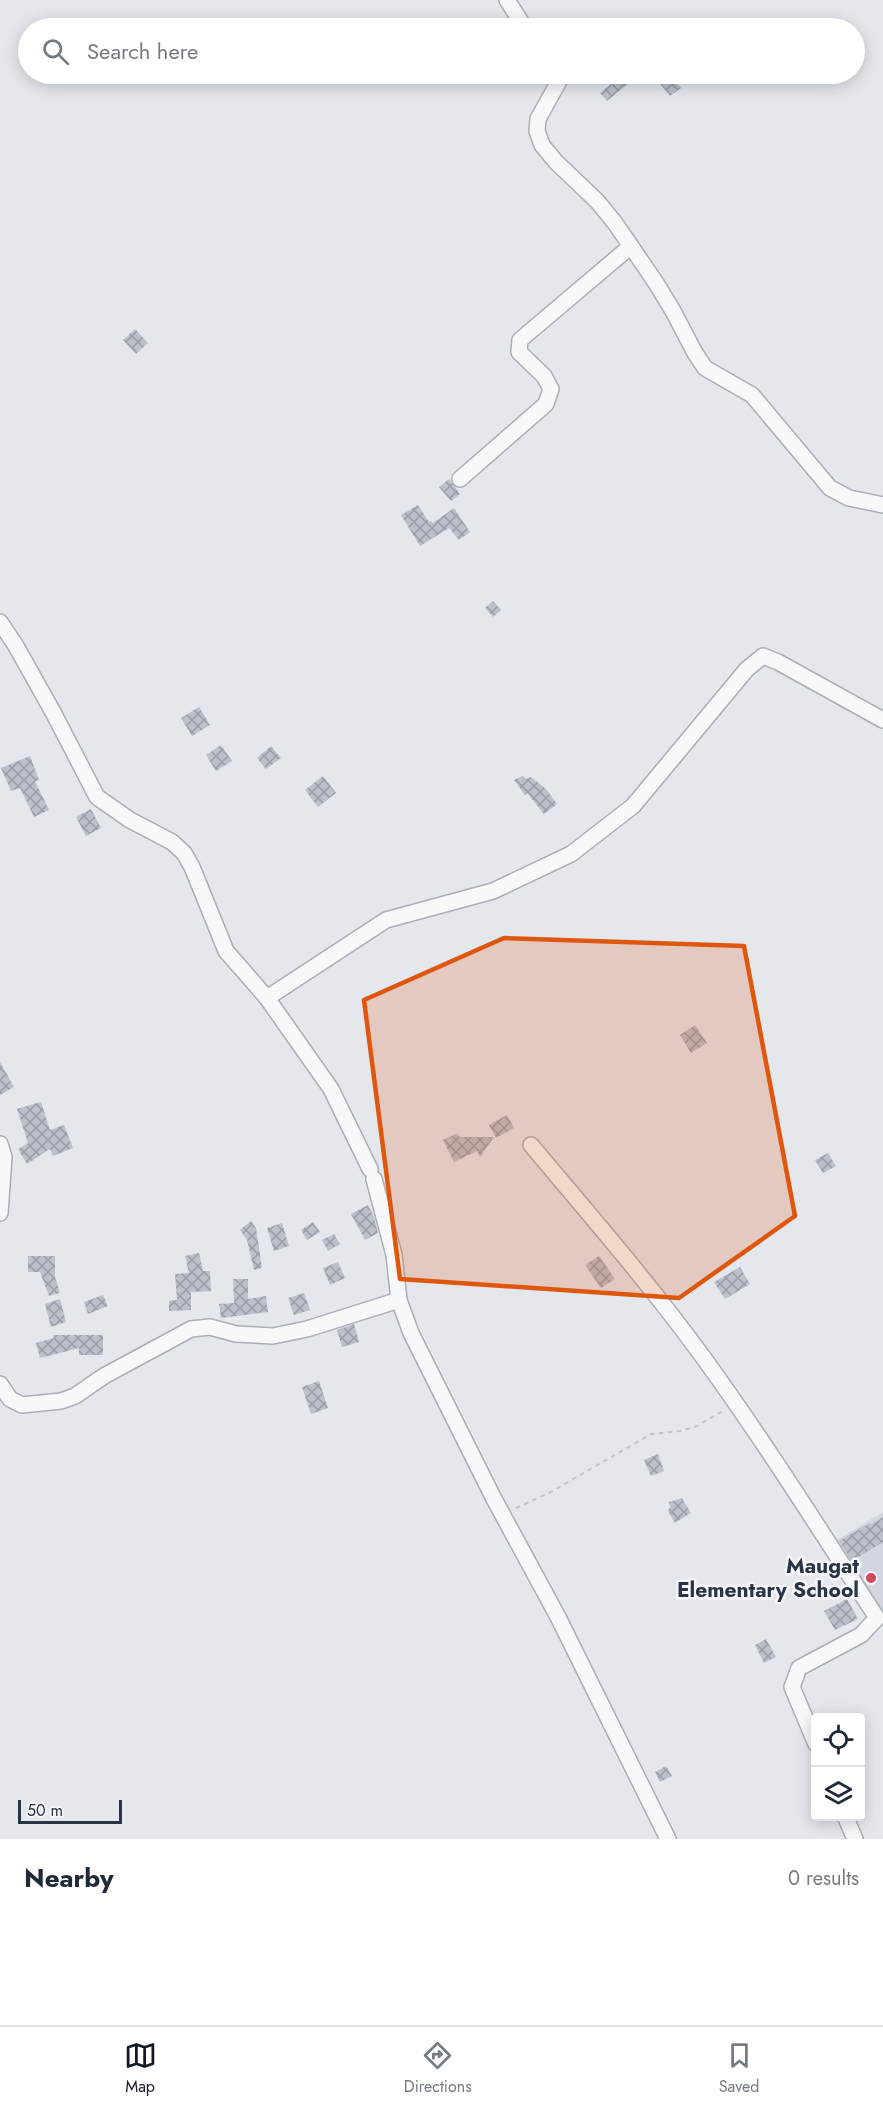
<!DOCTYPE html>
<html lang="en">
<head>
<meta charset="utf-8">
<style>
  :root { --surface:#fff; --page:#f2f2f3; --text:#1f2937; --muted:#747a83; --line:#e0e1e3; --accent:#111827 }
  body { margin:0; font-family:Jost,sans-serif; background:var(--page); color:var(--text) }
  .controls { position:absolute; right:18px; bottom:18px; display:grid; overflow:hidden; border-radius:6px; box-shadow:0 3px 15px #0003 }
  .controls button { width:54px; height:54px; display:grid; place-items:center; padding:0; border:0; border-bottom:2px solid var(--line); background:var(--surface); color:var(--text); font:30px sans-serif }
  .scale { position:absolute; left:18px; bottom:15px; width:104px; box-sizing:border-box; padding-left:6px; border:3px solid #2b3445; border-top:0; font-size:16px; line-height:21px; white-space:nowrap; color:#2b3445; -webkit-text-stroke:4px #f4f6f9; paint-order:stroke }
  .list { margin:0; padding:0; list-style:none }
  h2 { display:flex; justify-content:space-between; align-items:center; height:78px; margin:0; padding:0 24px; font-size:26px }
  h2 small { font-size:20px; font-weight:400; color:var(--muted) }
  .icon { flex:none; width:33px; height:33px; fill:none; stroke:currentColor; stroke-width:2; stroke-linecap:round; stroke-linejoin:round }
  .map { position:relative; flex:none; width:883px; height:1839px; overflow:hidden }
  .search { position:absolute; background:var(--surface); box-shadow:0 3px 15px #0003; left:18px; right:18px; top:18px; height:66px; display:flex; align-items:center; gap:15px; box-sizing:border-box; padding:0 21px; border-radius:33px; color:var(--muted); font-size:22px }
  .sheet { height:186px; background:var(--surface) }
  nav { display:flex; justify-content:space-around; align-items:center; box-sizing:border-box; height:84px; border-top:2px solid var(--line); background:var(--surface); font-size:16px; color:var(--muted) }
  nav a { display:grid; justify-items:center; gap:3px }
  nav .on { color:var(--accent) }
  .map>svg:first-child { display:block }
</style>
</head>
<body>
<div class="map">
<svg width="883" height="1839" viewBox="0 0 883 1839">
  <defs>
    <pattern id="building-cross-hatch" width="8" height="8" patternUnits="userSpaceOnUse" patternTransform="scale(1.5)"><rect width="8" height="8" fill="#bbc0ca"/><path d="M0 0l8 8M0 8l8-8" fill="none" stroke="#989da6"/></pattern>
  </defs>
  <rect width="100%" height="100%" fill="#e4e7ec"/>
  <path fill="#d2d6de" d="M 883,1512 L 883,1616 L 837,1540 Z"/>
  <g fill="url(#building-cross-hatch)">
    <path d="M 623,74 L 640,74 L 607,101 L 600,93 Z"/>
    <path d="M 666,74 L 670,74 L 681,88 L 670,96 L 657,80 Z"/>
    <path d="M 135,329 L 148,343 L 136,354 L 123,340 Z"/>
    <path d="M 449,479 L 460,494 L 451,501 L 439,487 Z"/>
    <path d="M 418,505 L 429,522 L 431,521 L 433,523 L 454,508 L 470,532 L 459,540 L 449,528 L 420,546 L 401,515 Z"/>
    <path d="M 493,601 L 501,610 L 493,617 L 485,608 Z"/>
    <path d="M 199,707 L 210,725 L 192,736 L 181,718 Z"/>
    <path d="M 221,745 L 232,761 L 216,771 L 206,755 Z"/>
    <path d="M 271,746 L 281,758 L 266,769 L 257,758 Z"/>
    <path d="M 30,756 L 39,780 L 35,781 L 49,810 L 34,817 L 20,788 L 11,791 L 1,768 Z"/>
    <path d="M 323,776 L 336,793 L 318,807 L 305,790 Z"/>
    <path d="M 523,776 L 526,779 L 531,777 L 546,789 L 557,804 L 544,814 L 527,793 L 525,795 L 514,780 Z"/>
    <path d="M 91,809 L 101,828 L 86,836 L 76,817 Z"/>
    <path d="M 695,1025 L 707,1043 L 691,1053 L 680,1035 Z"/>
    <path d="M 0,1062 L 14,1087 L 0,1095 Z"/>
    <path d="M 41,1102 L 50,1130 L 64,1125 L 73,1148 L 53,1156 L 50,1149 L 27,1164 L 18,1149 L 28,1143 L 17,1109 Z"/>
    <path d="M 507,1115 L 514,1128 L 496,1138 L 489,1125 Z"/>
    <path d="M 457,1133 L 460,1137 L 494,1137 L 480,1157 L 477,1151 L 454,1162 L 443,1140 Z"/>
    <path d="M 828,1153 L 836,1166 L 823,1173 L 815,1160 Z"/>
    <path d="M 368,1205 L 374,1217 L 378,1233 L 365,1240 L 351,1214 Z"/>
    <path d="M 251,1221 L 256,1228 L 262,1268 L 254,1270 L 247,1240 L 240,1230 Z"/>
    <path d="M 313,1222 L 320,1232 L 307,1240 L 301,1230 Z"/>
    <path d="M 282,1223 L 289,1246 L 274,1251 L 267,1228 Z"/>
    <path d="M 334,1234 L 340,1244 L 328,1251 L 322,1240 Z"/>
    <path d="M 199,1253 L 203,1271 L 210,1271 L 211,1291 L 191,1292 L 191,1310 L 169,1311 L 169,1301 L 177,1300 L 175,1274 L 189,1273 L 185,1256 Z"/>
    <path d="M 28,1256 L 55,1256 L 55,1277 L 60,1293 L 49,1296 L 40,1272 L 28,1272 Z"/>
    <path d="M 599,1256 L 615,1279 L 601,1288 L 585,1265 Z"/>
    <path d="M 338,1262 L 345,1278 L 330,1285 L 323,1268 Z"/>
    <path d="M 740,1267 L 750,1284 L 725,1299 L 714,1282 Z"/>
    <path d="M 233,1279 L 248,1279 L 248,1299 L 266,1296 L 268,1312 L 221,1318 L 219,1304 L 234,1303 Z"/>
    <path d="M 304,1293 L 310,1310 L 294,1315 L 288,1298 Z"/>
    <path d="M 103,1295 L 108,1306 L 88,1314 L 84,1302 Z"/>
    <path d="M 60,1299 L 66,1322 L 51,1327 L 45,1304 Z"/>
    <path d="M 354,1324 L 359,1342 L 342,1347 L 337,1330 Z"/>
    <path d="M 53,1335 L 103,1335 L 103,1355 L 79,1355 L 79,1348 L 40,1358 L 36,1343 L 54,1338 Z"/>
    <path d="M 319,1381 L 328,1408 L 311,1414 L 302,1387 Z"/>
    <path d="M 658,1454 L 664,1471 L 651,1476 L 644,1460 Z"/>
    <path d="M 682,1498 L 691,1513 L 675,1523 L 668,1511 L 670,1507 L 669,1502 Z"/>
    <path d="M 883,1517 L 883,1542 L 852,1561 L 839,1541 L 870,1523 L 871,1525 Z"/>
    <path d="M 847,1599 L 858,1619 L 835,1630 L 824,1611 Z"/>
    <path d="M 766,1639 L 776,1657 L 764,1663 L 755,1645 Z"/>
    <path d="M 666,1766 L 672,1776 L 660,1782 L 655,1772 Z"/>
  </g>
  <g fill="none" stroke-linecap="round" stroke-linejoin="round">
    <g stroke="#a9aeb7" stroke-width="18">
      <g id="street">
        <path d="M 507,0 L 525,28"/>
        <path d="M 557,74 L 559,81 L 538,119 L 537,131 L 542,145 L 556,162 L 597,201 L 615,223 L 656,283 L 673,311 L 695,353 L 705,368 L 752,395 L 830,488 L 849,498 L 883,505"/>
        <path d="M 460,479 L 546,404 L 551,389 L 544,376 L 519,352 L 520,340 L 631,246"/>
        <path d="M 0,622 L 16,646 L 54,714 L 97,797 L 130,820 L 172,842 L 184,853 L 192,867 L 226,951 L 267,998 L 331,1089 L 370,1169"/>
        <path d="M 267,998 L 386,920 L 493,891 L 571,854 L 633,806 L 747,669 L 763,656 L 778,662 L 883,720"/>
        <path d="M 0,1144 L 4,1157 L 0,1213"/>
        <path d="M 531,1145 C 589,1214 649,1283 703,1357 C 764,1441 820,1530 877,1618 L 861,1635 L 799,1668 L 792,1687 L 816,1744"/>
        <path d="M 374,1179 L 394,1255 L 399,1300 L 411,1333 L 493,1497 L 558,1617 L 668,1839"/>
        <path d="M 0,1384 L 10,1399 L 22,1405 L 61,1401 L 75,1396 L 104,1376 L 191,1329 L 210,1327 L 236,1334 L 273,1336 L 307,1329 L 399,1300"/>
        <path d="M 845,1816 L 855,1839"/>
      </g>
    </g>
    <path stroke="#c2c5cb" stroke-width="2" stroke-dasharray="4.5 4.5" stroke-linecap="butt" d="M 516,1508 L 551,1492 L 651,1434 L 680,1431 L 695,1427 L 723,1411"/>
    <use href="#street" stroke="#f7f8fa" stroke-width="15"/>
  </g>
  <path fill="#df570f" fill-opacity="0.2" stroke="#df570f" stroke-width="4.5" stroke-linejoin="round" d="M 504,938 L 744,946 L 795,1216 L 679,1298 L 400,1279 L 364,1000 Z"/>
  <circle fill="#d1495b" stroke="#f4f6f9" stroke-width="2" cx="871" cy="1578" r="6"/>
  <g text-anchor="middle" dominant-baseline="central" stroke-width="5" stroke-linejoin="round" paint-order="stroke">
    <g font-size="21" font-weight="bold" fill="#2b3445" stroke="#f4f6f9" text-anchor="end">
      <text x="859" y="1566">Maugat<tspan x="859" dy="24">Elementary School</tspan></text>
    </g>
  </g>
</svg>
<div class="controls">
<button><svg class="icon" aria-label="locate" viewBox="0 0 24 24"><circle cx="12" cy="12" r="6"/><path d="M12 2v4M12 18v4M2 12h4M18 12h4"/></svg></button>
<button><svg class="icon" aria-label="layers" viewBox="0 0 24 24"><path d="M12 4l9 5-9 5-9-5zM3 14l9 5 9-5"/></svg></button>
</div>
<div class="scale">50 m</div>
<div class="search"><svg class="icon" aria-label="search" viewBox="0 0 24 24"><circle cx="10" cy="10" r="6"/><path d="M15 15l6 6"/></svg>Search here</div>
</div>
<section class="sheet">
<h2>Nearby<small>0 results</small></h2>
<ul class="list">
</ul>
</section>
<nav>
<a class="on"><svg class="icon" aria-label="map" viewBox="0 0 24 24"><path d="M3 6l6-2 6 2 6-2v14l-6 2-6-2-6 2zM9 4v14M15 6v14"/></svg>Map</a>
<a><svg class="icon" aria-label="directions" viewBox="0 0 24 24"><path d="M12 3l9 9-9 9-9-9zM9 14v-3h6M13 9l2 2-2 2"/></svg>Directions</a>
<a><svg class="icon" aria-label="saved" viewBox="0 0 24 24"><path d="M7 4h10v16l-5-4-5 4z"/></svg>Saved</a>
</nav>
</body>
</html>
